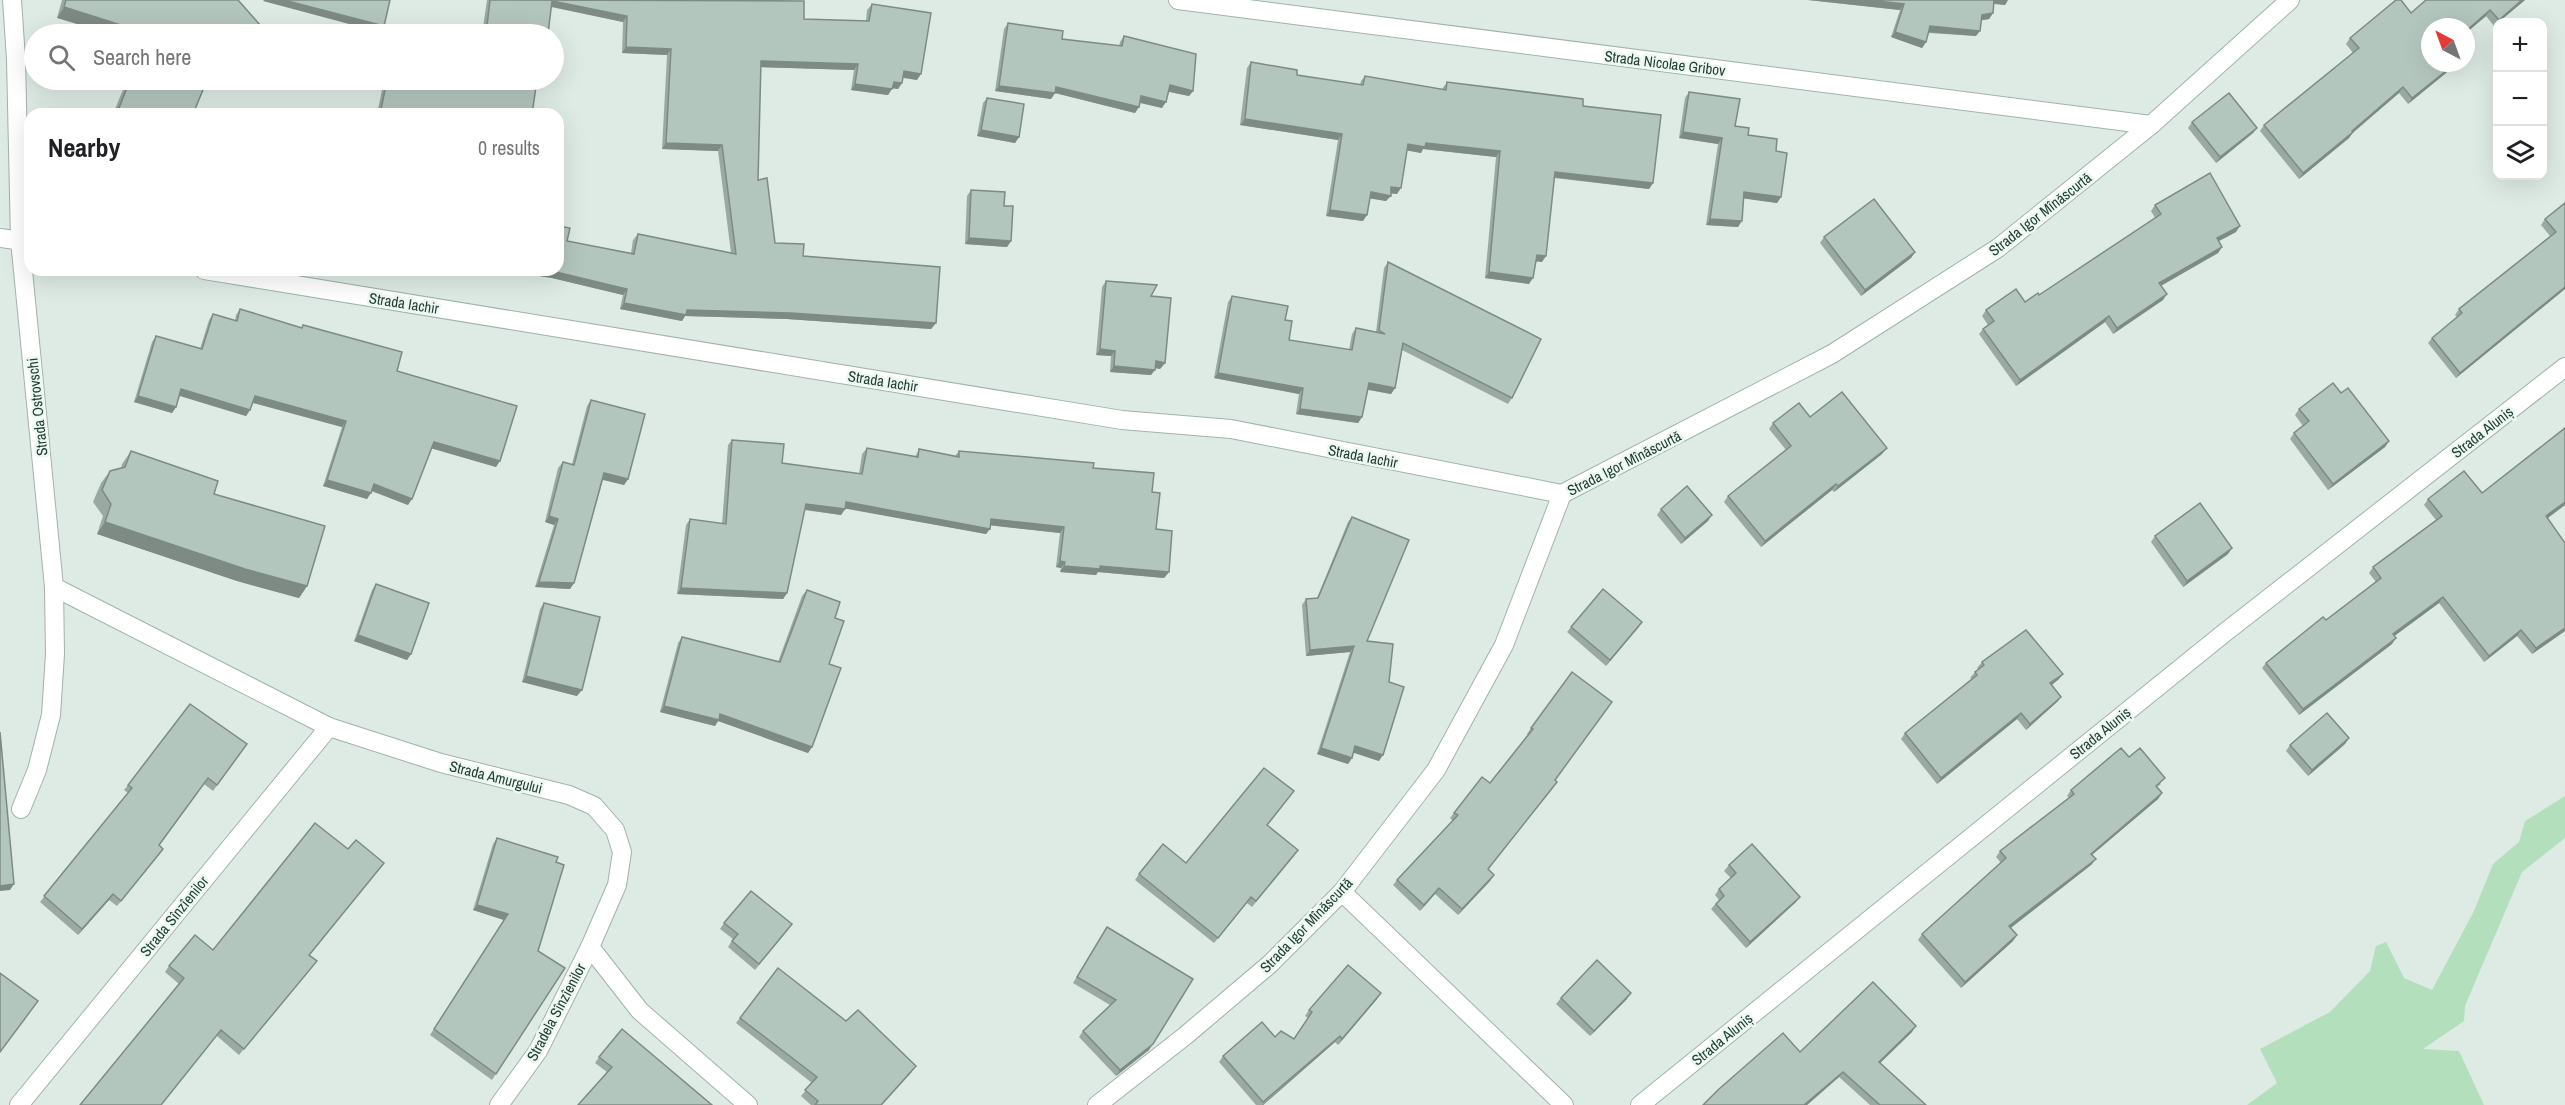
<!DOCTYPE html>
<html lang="en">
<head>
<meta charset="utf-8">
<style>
  :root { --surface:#fff; --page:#f6f6f6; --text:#202124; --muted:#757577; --line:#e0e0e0 }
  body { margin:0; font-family:"Archivo Narrow",sans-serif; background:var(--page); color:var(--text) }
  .controls { position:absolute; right:18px; top:18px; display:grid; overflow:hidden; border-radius:12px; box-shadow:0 6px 24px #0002 }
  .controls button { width:54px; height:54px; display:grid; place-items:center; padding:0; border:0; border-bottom:2px solid var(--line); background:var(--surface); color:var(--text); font:30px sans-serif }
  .compass { position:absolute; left:2421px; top:18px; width:54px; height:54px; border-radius:50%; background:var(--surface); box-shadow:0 6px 24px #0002; rotate:319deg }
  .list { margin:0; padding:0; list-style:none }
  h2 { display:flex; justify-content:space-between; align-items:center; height:78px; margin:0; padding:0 24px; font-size:26px }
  h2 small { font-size:20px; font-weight:400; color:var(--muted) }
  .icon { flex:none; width:33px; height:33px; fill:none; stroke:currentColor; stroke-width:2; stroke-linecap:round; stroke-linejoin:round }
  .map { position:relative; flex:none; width:2565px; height:1105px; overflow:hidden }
  .search { position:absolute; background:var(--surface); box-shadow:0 6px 24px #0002; left:24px; top:24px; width:540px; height:66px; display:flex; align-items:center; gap:15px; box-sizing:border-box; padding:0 21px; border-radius:33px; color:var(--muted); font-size:22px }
  .panel { position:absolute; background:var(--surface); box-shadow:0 6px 24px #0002; left:24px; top:108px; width:540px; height:168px; border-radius:18px }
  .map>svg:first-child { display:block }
</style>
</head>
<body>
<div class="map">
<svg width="2565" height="1105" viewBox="0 0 2565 1105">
  <rect width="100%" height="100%" fill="#deebe4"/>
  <path fill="#b4dfbd" d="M 2565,796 L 2565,838 L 2522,872 L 2465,1006 L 2464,1021 L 2423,1049 L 2459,1051 L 2484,1105 L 2247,1105 L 2277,1083 L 2260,1049 L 2330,1012 L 2370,971 L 2376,946 L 2386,942 L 2404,978 L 2432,990 L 2474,911 L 2493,864 L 2519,842 L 2525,821 Z"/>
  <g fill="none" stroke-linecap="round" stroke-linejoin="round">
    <g stroke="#a1b3ab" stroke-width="20">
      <g id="street">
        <path d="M 12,0 L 16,59 L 20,240 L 54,587 L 55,654 L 51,715 L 37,770 L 21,809"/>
        <path d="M 1178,0 L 2151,125"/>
        <path d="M 0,238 L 30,242"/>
        <path d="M 204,270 L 1122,420 L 1231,429 L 1562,494"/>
        <path d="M 54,587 L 329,727 L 441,763 L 569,795 L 594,806 L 615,830 L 622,852 L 617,885 L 590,947 L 640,1011 L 748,1105"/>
        <path d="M 1342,892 L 1564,1105"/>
        <path d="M 19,1105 L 329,727"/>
        <path d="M 499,1105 L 538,1051 L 590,947"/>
        <path d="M 1097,1105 L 1185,1036 L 1270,964 L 1342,892 L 1436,770 L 1504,645 L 1562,494 L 1832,354 L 1998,248 L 2151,125 L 2290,0"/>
        <path d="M 1640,1105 L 2223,634 L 2565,367"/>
      </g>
    </g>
    <use href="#street" stroke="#fff" stroke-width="18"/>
  </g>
  <g fill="#9aaaa3">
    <path d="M 62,0 L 238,0 L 57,18 Z"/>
    <path d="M 487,0 L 784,0 L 804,19 L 866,21 L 867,10 L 872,4 L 917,80 L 903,78 L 902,83 L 898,89 L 892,88 L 888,95 L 851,90 L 854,70 L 761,67 L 758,180 L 775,243 L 936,323 L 931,329 L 787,319 L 685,316 L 682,321 L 620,309 L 623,295 L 552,278 L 502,270 L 558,270 L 567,241 L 631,253 L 633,240 L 638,234 L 731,253 L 718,151 L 662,149 L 667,55 L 622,53 L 623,22 L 551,7 L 548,34 L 482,34 Z"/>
    <path d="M 1808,0 L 2008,0 L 2005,5 L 1993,4 L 1993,13 L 1989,19 L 1981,20 L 1976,36 L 1928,33 L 1926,42 L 1922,48 L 1891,37 L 1900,10 Z"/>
    <path d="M 2525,0 L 2494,26 L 2486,16 L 2430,63 L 2451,67 L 2446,73 L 2408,104 L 2399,93 L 2353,132 L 2349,138 L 2299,179 L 2260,131 L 2264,125 L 2353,53 L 2346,44 L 2350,38 L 2411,13 Z"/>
    <path d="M 1008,23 L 1062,39 L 1119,46 L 1120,42 L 1124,36 L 1193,91 L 1189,96 L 1169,92 L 1162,108 L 1140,103 L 1135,113 L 1055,93 L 1051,99 L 995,91 L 1004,29 Z"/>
    <path d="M 1251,62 L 1297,75 L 1360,85 L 1361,81 L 1365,76 L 1442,89 L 1447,82 L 1583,106 L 1653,183 L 1649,189 L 1554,178 L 1542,262 L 1536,261 L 1529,284 L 1485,278 L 1496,157 L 1423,149 L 1421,153 L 1407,150 L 1397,194 L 1391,193 L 1386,201 L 1370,198 L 1363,221 L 1326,216 L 1338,140 L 1240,125 L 1247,68 Z"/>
    <path d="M 127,80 L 207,80 L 193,114 L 113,114 Z"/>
    <path d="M 384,80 L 537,80 L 532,114 L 377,114 Z"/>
    <path d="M 1689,92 L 1735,126 L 1776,151 L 1781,197 L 1777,203 L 1744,198 L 1738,227 L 1706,225 L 1718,144 L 1679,138 L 1685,98 Z"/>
    <path d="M 987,98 L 1019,137 L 1015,143 L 977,136 L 983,103 Z"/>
    <path d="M 2192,122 L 2257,128 L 2253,133 L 2216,163 L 2188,128 Z"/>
    <path d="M 971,190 L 1004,206 L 1011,241 L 1007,247 L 965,244 L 967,196 Z"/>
    <path d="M 2565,203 L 2565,289 L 2456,378 L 2428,343 L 2432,338 L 2457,317 L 2455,315 L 2459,309 L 2550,236 L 2541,225 L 2545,219 Z"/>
    <path d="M 2155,205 L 2236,232 L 2219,241 L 2222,247 L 2218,253 L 2161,286 L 2163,300 L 2113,334 L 2105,322 L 2016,386 L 1979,334 L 1983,329 L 1988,325 L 1982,316 L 1986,310 L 2025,302 L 2039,295 L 2155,218 L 2151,211 Z"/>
    <path d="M 1824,237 L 1915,252 L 1911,258 L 1861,296 L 1820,243 Z"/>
    <path d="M 1388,262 L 1512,398 L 1508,404 L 1402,350 L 1395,388 L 1391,394 L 1368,390 L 1362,417 L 1358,423 L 1296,414 L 1299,394 L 1214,378 L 1228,302 L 1232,296 L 1285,320 L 1289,340 L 1349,350 L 1352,334 L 1356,328 L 1376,332 L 1384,268 Z"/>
    <path d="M 1106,281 L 1151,296 L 1165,363 L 1160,369 L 1155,368 L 1151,375 L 1110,372 L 1111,356 L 1096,355 L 1102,287 Z"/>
    <path d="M 240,309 L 302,328 L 303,325 L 397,371 L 496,467 L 432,448 L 408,505 L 371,491 L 367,499 L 323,486 L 342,427 L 253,403 L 250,410 L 246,416 L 180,396 L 176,407 L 172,413 L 134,402 L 152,342 L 156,336 L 200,349 L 209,320 L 213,314 L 235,321 L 236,315 Z"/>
    <path d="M 2341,393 L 2389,441 L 2385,447 L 2328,490 L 2290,439 L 2294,433 L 2303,426 L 2295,415 L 2299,409 Z"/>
    <path d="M 591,400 L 628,479 L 624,485 L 603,480 L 574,583 L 570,589 L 535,587 L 554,525 L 545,522 L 558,468 L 563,462 L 572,464 L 587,406 Z"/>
    <path d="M 1810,417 L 1882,454 L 1834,492 L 1832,490 L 1761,547 L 1724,502 L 1728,496 L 1786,450 L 1769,429 L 1773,423 Z"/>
    <path d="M 2565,428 L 2565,505 L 2548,518 L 2565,631 L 2532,654 L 2517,636 L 2484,662 L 2439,603 L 2394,636 L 2392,644 L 2299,715 L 2262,668 L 2266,663 L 2326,620 L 2376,582 L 2369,573 L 2373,567 L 2436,520 L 2424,505 L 2428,499 L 2482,493 Z"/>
    <path d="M 732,440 L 782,463 L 859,474 L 862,454 L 867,448 L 915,457 L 919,449 L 955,456 L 959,451 L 1093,468 L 1152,492 L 1156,529 L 1169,572 L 1164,578 L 1098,572 L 1096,575 L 1060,572 L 1061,568 L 1056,567 L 1060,533 L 990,525 L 986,534 L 846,508 L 841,515 L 804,510 L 787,593 L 783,599 L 677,594 L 686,525 L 690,519 L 722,524 L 728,445 Z"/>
    <path d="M 131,451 L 214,494 L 307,586 L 299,598 L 237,581 L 97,534 L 103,516 L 93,502 L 101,483 L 110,471 L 121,468 L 122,464 Z"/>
    <path d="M 1661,509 L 1708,521 L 1681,544 L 1657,515 Z"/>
    <path d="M 1352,517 L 1367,641 L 1379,761 L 1353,752 L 1352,758 L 1348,764 L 1317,754 L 1350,652 L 1306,656 L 1302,605 L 1306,599 L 1317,598 L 1348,522 Z"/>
    <path d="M 2155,536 L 2228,554 L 2183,587 L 2151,542 Z"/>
    <path d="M 376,584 L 411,654 L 407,660 L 354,641 L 372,590 Z"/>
    <path d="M 807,590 L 835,618 L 829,664 L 812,747 L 808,753 L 718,721 L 715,726 L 660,712 L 678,643 L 682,637 L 778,662 L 802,596 Z"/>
    <path d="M 544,603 L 577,696 L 522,682 L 540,609 Z"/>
    <path d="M 1642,622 L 1606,666 L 1567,632 L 1571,627 Z"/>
    <path d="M 1982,662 L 2059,679 L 2052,685 L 2061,697 L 2057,702 L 2026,730 L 2017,719 L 1937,784 L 1901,739 L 1905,733 L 1972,679 L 1970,678 L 1975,672 L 1978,669 L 1977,668 Z"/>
    <path d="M 1572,672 L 1553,788 L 1488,869 L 1494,875 L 1490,881 L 1458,915 L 1435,894 L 1420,911 L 1393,885 L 1397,880 L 1453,821 L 1450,818 L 1454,813 L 1490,783 L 1528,735 L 1527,734 L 1531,728 Z"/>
    <path d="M 2349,738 L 2345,744 L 2308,776 L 2286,751 L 2290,745 Z"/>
    <path d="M 247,744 L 213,791 L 204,784 L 159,845 L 163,849 L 159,855 L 117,906 L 109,900 L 78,935 L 40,902 L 128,793 L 124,790 L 128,785 Z"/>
    <path d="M 2129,757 L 2161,784 L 2157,787 L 2162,793 L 2158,799 L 2092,855 L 2096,859 L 2091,865 L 2011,928 L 2013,941 L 1961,988 L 1918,940 L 1922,934 L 2001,863 L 1996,857 L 2000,851 L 2069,798 L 2067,796 L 2071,790 Z"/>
    <path d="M 1267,825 L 1294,856 L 1252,907 L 1247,903 L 1214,943 L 1135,880 L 1139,874 L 1186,863 Z"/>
    <path d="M 497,838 L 538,951 L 565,968 L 492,1080 L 430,1035 L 504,920 L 473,910 L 493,844 Z"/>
    <path d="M 348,849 L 384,863 L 310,955 L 317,961 L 312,967 L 239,1055 L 217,1036 L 179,984 L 165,972 L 169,966 L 213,950 Z"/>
    <path d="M 1729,865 L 1796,902 L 1746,948 L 1711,909 L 1719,900 L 1715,895 L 1719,889 L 1731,878 L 1724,871 Z"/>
    <path d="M 724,923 L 788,930 L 755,970 L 728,947 L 733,939 L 720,929 Z"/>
    <path d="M 1107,927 L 1149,1050 L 1116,1076 L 1079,1037 L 1083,1031 L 1110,1005 L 1073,983 Z"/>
    <path d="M 1561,998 L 1627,999 L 1590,1036 L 1556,1004 Z"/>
    <path d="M 1377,999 L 1338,1045 L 1335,1042 L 1263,1105 L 1256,1105 L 1219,1062 L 1223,1056 L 1275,1037 L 1294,1039 L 1308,1018 L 1305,1016 L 1309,1010 Z"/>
    <path d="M 740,1018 L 912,1072 L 882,1105 L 811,1105 L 801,1096 L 812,1083 L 736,1023 Z"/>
    <path d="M 1912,1032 L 1880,1063 L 1926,1105 L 1870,1105 L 1839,1077 L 1807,1105 L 1703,1105 L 1800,1052 Z"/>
    <path d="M 599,1057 L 712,1105 L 607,1072 L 595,1063 Z"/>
  </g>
  <g fill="#7d8b84">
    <path d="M 264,0 L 284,0 L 384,26 L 379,32 L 263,1 Z"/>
    <path d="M 1808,0 L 1868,0 L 1904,4 L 1900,10 Z"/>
    <path d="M 1992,0 L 2008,0 L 2005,5 L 1990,3 Z"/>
    <path d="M 2522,0 L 2525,0 L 2494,26 L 2499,20 Z"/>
    <path d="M 552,1 L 627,16 L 623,22 L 548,6 Z"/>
    <path d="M 64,7 L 149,34 L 110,34 L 57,18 Z"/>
    <path d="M 2490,10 L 2486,16 L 2466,33 L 2466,31 Z"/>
    <path d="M 1993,13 L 1989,19 L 1978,21 L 1982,15 Z"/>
    <path d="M 1930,26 L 1980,31 L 1976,36 L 1926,32 Z"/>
    <path d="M 1895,32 L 1926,42 L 1922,48 L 1891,37 Z"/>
    <path d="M 626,47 L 671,49 L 667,55 L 622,53 Z"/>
    <path d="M 761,61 L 858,64 L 854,70 L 757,67 Z"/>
    <path d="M 2451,67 L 2446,73 L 2408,104 L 2412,98 Z"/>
    <path d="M 904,71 L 921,74 L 917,80 L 900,77 Z"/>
    <path d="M 222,80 L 256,80 L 249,90 Z"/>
    <path d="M 894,82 L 902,83 L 898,89 L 890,88 Z"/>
    <path d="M 855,84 L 892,89 L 888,95 L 851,90 Z"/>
    <path d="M 1170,85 L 1193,91 L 1189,96 L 1166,91 Z"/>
    <path d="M 999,86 L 1056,87 L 1139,107 L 1135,113 L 1055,93 L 1051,99 L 995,91 Z"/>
    <path d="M 2403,87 L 2399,93 L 2348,137 L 2352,131 Z"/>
    <path d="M 1141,96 L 1166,102 L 1162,108 L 1137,102 Z"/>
    <path d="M 1245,119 L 1342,134 L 1338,140 L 1240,125 Z"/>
    <path d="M 2257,128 L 2253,133 L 2216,163 L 2220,157 Z"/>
    <path d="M 981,130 L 1019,137 L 1015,143 L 977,136 Z"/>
    <path d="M 1683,132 L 1722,138 L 1718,144 L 1679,138 Z"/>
    <path d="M 2353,132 L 2349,138 L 2299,179 L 2303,173 Z"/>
    <path d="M 666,143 L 722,145 L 718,151 L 662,149 Z"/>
    <path d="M 1426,143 L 1500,151 L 1496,157 L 1423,149 L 1421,153 L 1404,150 L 1408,144 Z"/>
    <path d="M 1555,172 L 1653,183 L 1649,189 L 1551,177 Z"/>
    <path d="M 1391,187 L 1401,188 L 1397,194 L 1387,193 Z"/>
    <path d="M 1371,192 L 1391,196 L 1386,201 L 1367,198 Z"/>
    <path d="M 1744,192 L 1781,197 L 1777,203 L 1740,198 Z"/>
    <path d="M 1330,210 L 1367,215 L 1363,221 L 1326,216 Z"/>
    <path d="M 1710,219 L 1742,221 L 1738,227 L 1706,225 Z"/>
    <path d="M 2240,226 L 2236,232 L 2213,244 L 2217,238 Z"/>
    <path d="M 969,238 L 1011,241 L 1007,247 L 965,244 Z"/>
    <path d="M 2222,247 L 2218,253 L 2155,289 L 2159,283 Z"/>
    <path d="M 1915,252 L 1911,258 L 1861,296 L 1865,290 Z"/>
    <path d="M 1537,255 L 1546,256 L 1542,262 L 1533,261 Z"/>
    <path d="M 502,270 L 543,270 L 556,272 L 627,289 L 623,295 L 552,278 Z"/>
    <path d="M 1489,272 L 1533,278 L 1529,284 L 1485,278 Z"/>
    <path d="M 2565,287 L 2565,289 L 2456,378 L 2460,373 Z"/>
    <path d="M 2167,294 L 2163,300 L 2113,334 L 2117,328 Z"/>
    <path d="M 624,303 L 687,310 L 791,313 L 936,323 L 931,329 L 787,319 L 685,316 L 682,321 L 620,309 Z"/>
    <path d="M 2109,316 L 2105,322 L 2016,386 L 2020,380 Z"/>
    <path d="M 1100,349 L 1115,351 L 1111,356 L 1096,355 Z"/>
    <path d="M 1156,361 L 1165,363 L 1160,369 L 1151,367 Z"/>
    <path d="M 1114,366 L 1155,370 L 1151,375 L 1110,372 Z"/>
    <path d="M 1218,373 L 1303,388 L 1299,394 L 1214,378 Z"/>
    <path d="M 1369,383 L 1395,388 L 1391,394 L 1365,389 Z"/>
    <path d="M 181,389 L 250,410 L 246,416 L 177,395 Z"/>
    <path d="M 138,396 L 176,407 L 172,413 L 134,402 Z"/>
    <path d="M 255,396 L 346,421 L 342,427 L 250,402 Z"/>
    <path d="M 1300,409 L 1362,417 L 1358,423 L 1296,414 Z"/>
    <path d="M 2389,441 L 2385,447 L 2328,490 L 2333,484 Z"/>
    <path d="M 434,442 L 500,461 L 496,467 L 430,448 Z"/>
    <path d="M 1887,448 L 1882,454 L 1834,492 L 1838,486 Z"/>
    <path d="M 604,473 L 628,479 L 624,485 L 600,479 Z"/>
    <path d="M 327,480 L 371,493 L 367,499 L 323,486 Z"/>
    <path d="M 374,484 L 412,499 L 408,505 L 370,490 Z"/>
    <path d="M 1836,484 L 1832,490 L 1761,547 L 1765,541 Z"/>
    <path d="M 846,502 L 990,529 L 986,534 L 842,508 Z"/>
    <path d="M 2565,502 L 2565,505 L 2542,522 L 2546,516 Z"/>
    <path d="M 806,504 L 845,509 L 841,515 L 801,509 Z"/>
    <path d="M 1712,515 L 1708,521 L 1681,544 L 1685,538 Z"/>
    <path d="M 549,516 L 558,519 L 554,525 L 545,522 Z"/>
    <path d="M 991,519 L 1064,527 L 1060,533 L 987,525 Z"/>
    <path d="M 105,522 L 307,586 L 299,598 L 237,581 L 97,534 Z"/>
    <path d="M 2232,548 L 2228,554 L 2183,587 L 2187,581 Z"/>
    <path d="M 1060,561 L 1065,562 L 1061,568 L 1056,567 Z"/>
    <path d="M 1064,566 L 1100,566 L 1169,572 L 1164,578 L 1098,572 L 1096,575 L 1060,572 Z"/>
    <path d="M 539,582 L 574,583 L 570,589 L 535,587 Z"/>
    <path d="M 681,588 L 787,593 L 783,599 L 677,594 Z"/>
    <path d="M 2443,597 L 2439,603 L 2389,640 L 2393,634 Z"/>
    <path d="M 1642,622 L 1638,628 L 1606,666 L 1610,660 Z"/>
    <path d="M 2565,628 L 2565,631 L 2532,654 L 2536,648 Z"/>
    <path d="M 2521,630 L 2517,636 L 2484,662 L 2489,656 Z"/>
    <path d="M 358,635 L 411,654 L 407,660 L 354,641 Z"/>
    <path d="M 2396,638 L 2392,644 L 2299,715 L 2303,709 Z"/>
    <path d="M 1354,646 L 1350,652 L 1306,656 L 1310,650 Z"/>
    <path d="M 2063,674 L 2059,679 L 2046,689 L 2050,683 Z"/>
    <path d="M 526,676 L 582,690 L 577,696 L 522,682 Z"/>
    <path d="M 2061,697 L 2057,702 L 2026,730 L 2030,724 Z"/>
    <path d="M 664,706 L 720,714 L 812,747 L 808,753 L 718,721 L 715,726 L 660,712 Z"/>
    <path d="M 2021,713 L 2017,719 L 1937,784 L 1941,778 Z"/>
    <path d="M 2349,738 L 2345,744 L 2308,776 L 2312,770 Z"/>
    <path d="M 1355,746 L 1383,755 L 1379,761 L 1351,752 Z"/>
    <path d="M 1321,748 L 1352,758 L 1348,764 L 1317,754 Z"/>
    <path d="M 2162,793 L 2158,799 L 2087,859 L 2091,854 Z"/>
    <path d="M 2096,859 L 2091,865 L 2005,932 L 2009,926 Z"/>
    <path d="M 1494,875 L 1490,881 L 1458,915 L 1462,909 Z"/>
    <path d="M 14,884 L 10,890 L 0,891 L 0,886 Z"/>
    <path d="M 1439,888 L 1435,894 L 1420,911 L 1424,905 Z"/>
    <path d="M 113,894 L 109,900 L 78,935 L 82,929 Z"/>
    <path d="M 1800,897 L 1796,902 L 1746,948 L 1750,942 Z"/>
    <path d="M 477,905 L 508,914 L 504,920 L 473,910 Z"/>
    <path d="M 2017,935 L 2013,941 L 1961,988 L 1965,982 Z"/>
    <path d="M 1381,993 L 1377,999 L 1338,1045 L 1342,1039 Z"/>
    <path d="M 1631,993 L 1627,999 L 1590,1036 L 1594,1031 Z"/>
    <path d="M 1916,1026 L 1912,1032 L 1875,1068 L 1879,1062 Z"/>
    <path d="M 1340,1036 L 1335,1042 L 1263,1105 L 1262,1105 Z"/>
    <path d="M 1153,1044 L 1149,1050 L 1116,1076 L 1120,1070 Z"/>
    <path d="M 1843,1072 L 1839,1077 L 1807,1105 L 1804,1105 Z"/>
  </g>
  <g fill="#b3c6bd" stroke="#7d8b84" stroke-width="1.5">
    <path d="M 66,0 L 238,0 L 268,34 L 149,34 L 64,7 Z"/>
    <path d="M 284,0 L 390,0 L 384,26 Z"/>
    <path d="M 490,0 L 804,1 L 804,19 L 869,21 L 872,4 L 931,13 L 921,74 L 904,71 L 902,83 L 894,82 L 892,89 L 855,84 L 858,64 L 761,61 L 758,180 L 767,178 L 775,243 L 804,244 L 803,256 L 940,267 L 936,323 L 791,313 L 687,310 L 686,315 L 624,303 L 627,289 L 556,272 L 543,270 L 558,270 L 558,226 L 570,228 L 567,241 L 634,254 L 638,234 L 736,254 L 722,145 L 666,143 L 671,49 L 626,47 L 627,16 L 552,1 L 548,34 L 486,34 Z"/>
    <path d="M 1868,0 L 1994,0 L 1993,13 L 1982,15 L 1980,31 L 1930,26 L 1926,42 L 1895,32 L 1904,4 Z"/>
    <path d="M 2396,0 L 2401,0 L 2411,13 L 2426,0 L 2522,0 L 2499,20 L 2490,10 L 2466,31 L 2466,27 L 2430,27 L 2430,63 L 2447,63 L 2451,67 L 2412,98 L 2403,87 L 2352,131 L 2353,132 L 2303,173 L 2264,125 L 2359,48 L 2350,38 Z"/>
    <path d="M 1008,23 L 1063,31 L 1062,39 L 1122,46 L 1124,36 L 1196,54 L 1193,91 L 1170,85 L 1166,102 L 1141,96 L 1139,107 L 1056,87 L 1055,93 L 999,86 Z"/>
    <path d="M 1251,62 L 1297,70 L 1297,75 L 1363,85 L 1365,76 L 1446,90 L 1447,82 L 1583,99 L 1583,106 L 1661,115 L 1653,183 L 1555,172 L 1546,256 L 1537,255 L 1533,278 L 1489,272 L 1500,151 L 1426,143 L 1425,147 L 1408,144 L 1401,188 L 1391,187 L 1391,196 L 1371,192 L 1367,215 L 1330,210 L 1342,134 L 1245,119 Z"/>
    <path d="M 130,80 L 207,80 L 193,114 L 119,114 L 117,113 Z"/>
    <path d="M 387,80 L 537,80 L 532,114 L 380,114 Z"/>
    <path d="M 1689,92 L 1740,99 L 1735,126 L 1749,128 L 1748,135 L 1777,139 L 1776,151 L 1787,153 L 1781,197 L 1744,192 L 1742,221 L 1710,219 L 1722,138 L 1683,132 Z"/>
    <path d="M 2229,93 L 2257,128 L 2220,157 L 2192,122 Z"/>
    <path d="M 987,98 L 1024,104 L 1019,137 L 981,130 Z"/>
    <path d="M 334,110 L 357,114 L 333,114 Z"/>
    <path d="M 2210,173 L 2240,226 L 2217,238 L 2222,247 L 2159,283 L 2167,294 L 2117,328 L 2109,316 L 2020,380 L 1983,329 L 1994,321 L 1986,310 L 2016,289 L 2025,302 L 2038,293 L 2039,295 L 2161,214 L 2155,205 Z"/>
    <path d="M 971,190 L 1005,192 L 1004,206 L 1013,206 L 1011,241 L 969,238 Z"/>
    <path d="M 1874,199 L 1915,252 L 1865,290 L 1824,237 Z"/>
    <path d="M 2565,203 L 2565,287 L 2460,373 L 2432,338 L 2462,313 L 2459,309 L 2556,232 L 2545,219 Z"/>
    <path d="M 1388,262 L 1541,339 L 1512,398 L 1403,343 L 1395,388 L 1369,383 L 1362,417 L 1300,409 L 1303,388 L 1218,373 L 1232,296 L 1288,306 L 1285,320 L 1292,321 L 1289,340 L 1352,350 L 1356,328 L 1385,334 L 1379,330 Z"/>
    <path d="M 1106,281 L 1157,285 L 1151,296 L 1171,298 L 1165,363 L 1156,361 L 1155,370 L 1114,366 L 1115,351 L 1100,349 Z"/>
    <path d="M 240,309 L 302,328 L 303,325 L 402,352 L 397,371 L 517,406 L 500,461 L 434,442 L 412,499 L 374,484 L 371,493 L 327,480 L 346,421 L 255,396 L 250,410 L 181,389 L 176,407 L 138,396 L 156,336 L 202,349 L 213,314 L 237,321 Z"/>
    <path d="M 2333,383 L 2341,393 L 2348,388 L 2389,441 L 2333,484 L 2294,433 L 2309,421 L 2299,409 Z"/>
    <path d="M 1842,392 L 1887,448 L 1838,486 L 1836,484 L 1765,541 L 1728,496 L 1791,446 L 1773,423 L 1799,403 L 1810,417 Z"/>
    <path d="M 591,400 L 645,414 L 628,479 L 604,473 L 574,583 L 539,582 L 558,519 L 549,516 L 563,462 L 574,465 Z"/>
    <path d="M 2565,428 L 2565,502 L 2546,516 L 2565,543 L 2565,628 L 2536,648 L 2521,630 L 2489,656 L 2443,597 L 2393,634 L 2396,638 L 2303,709 L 2266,663 L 2323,617 L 2326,620 L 2381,578 L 2373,567 L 2442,516 L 2428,499 L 2464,471 L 2482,493 Z"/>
    <path d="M 732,440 L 784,444 L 782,463 L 862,474 L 867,448 L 918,457 L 919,449 L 959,457 L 959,451 L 1094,463 L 1093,468 L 1154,473 L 1152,492 L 1160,493 L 1156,529 L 1172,531 L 1169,572 L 1100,566 L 1100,569 L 1064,566 L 1065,562 L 1060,561 L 1064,527 L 991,519 L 990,529 L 846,502 L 845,509 L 806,504 L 787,593 L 681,588 L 690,519 L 726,524 Z"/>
    <path d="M 131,451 L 218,481 L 214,494 L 325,526 L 307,586 L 245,569 L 105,522 L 111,504 L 102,490 L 110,471 L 125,467 Z"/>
    <path d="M 1687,486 L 1712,515 L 1685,538 L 1661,509 Z"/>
    <path d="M 2200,503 L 2232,548 L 2187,581 L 2155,536 Z"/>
    <path d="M 1352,517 L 1409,540 L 1367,641 L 1393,644 L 1389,682 L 1404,687 L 1383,755 L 1355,746 L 1352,758 L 1321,748 L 1354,646 L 1310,650 L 1306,599 L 1318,598 Z"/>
    <path d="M 376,584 L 429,603 L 411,654 L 358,635 Z"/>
    <path d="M 1603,589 L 1642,622 L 1610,660 L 1571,627 Z"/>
    <path d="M 807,590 L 840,602 L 835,618 L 844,621 L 829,664 L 841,668 L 812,747 L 720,714 L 719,720 L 664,706 L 682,637 L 780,662 Z"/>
    <path d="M 544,603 L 600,617 L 582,690 L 526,676 Z"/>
    <path d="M 2026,630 L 2063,674 L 2050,683 L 2061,697 L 2030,724 L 2021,713 L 1941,778 L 1905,733 L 1977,675 L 1975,672 L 1984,665 L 1982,662 Z"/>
    <path d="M 1572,672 L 1612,702 L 1555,780 L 1557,782 L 1488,869 L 1494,875 L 1462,909 L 1439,888 L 1424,905 L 1397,880 L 1458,815 L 1454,813 L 1482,777 L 1490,783 L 1533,729 L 1531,728 Z"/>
    <path d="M 190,704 L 247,744 L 217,785 L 208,778 L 159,845 L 163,849 L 121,901 L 113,894 L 82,929 L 44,896 L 132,788 L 128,785 Z"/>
    <path d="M 2327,713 L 2349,738 L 2312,770 L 2290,745 Z"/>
    <path d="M 0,732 L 14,884 L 0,886 Z"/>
    <path d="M 2121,748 L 2129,757 L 2140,748 L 2165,778 L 2156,786 L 2162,793 L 2091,854 L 2096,859 L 2009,926 L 2017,935 L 1965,982 L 1922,934 L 2006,858 L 2000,851 L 2074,794 L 2071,790 Z"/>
    <path d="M 1264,768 L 1294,791 L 1267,825 L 1298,850 L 1256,901 L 1251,897 L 1218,938 L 1139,874 L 1163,844 L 1186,863 Z"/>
    <path d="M 315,823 L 348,849 L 356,840 L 384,863 L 309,955 L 317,961 L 244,1049 L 221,1030 L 161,1105 L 80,1105 L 184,978 L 169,966 L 195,935 L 213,950 Z"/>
    <path d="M 497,838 L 558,857 L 556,862 L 564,865 L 538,951 L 565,968 L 496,1074 L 434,1029 L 508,914 L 477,905 Z"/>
    <path d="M 1752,844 L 1800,897 L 1750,942 L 1716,904 L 1724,896 L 1719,889 L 1736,873 L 1729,865 Z"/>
    <path d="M 751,891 L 792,924 L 759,964 L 732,941 L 738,934 L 724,923 Z"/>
    <path d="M 1107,927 L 1193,979 L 1153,1044 L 1120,1070 L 1083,1031 L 1116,1000 L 1077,977 Z"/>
    <path d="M 1597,960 L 1631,993 L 1594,1031 L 1561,998 Z"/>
    <path d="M 1348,965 L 1381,993 L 1342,1039 L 1340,1036 L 1263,1102 L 1223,1056 L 1262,1022 L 1275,1037 L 1281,1031 L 1294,1039 L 1312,1012 L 1309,1010 Z"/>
    <path d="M 778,968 L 846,1021 L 858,1010 L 916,1066 L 881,1105 L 815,1105 L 818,1101 L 805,1090 L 817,1077 L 740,1018 Z"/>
    <path d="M 0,973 L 38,1001 L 0,1052 Z"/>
    <path d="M 1873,982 L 1916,1026 L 1879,1062 L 1926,1105 L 1880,1105 L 1843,1072 L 1804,1105 L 1703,1105 L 1719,1089 L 1783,1033 L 1800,1052 Z"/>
    <path d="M 622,1029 L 712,1105 L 578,1105 L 612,1067 L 599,1057 Z"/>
  </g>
  <g text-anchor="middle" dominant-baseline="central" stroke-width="5" stroke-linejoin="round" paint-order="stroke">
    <g font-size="15" fill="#1e3c32" stroke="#eef8f2">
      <text transform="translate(1665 63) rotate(7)">Strada Nicolae Gribov</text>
      <text transform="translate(2040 214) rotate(-38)">Strada Igor Mînăscurtă</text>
      <text transform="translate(404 303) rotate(9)">Strada Iachir</text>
      <text transform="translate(883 381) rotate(9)">Strada Iachir</text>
      <text transform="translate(37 407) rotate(-96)">Strada Ostrovschi</text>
      <text transform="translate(2482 432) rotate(-38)">Strada Aluniș</text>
      <text transform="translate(1363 456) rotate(11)">Strada Iachir</text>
      <text transform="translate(1624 463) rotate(-27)">Strada Igor Mînăscurtă</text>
      <text transform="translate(2100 733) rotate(-39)">Strada Aluniș</text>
      <text transform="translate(496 777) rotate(14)">Strada Amurgului</text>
      <text transform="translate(174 916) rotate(-51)">Strada Sînzîenilor</text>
      <text transform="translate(1306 925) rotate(-46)">Strada Igor Mînăscurtă</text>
      <text transform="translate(556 1012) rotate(-62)">Stradela Sînzîenilor</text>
      <text transform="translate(1722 1039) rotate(-39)">Strada Aluniș</text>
    </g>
  </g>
</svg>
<div class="controls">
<button>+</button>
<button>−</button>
<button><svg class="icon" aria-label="layers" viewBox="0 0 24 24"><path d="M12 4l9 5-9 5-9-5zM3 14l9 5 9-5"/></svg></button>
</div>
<svg class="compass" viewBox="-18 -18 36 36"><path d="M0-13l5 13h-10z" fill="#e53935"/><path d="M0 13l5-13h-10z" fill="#757577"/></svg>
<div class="search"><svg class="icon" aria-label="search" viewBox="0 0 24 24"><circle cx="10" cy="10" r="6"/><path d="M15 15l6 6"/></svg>Search here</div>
<section class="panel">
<h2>Nearby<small>0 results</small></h2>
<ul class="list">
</ul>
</section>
</div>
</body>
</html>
